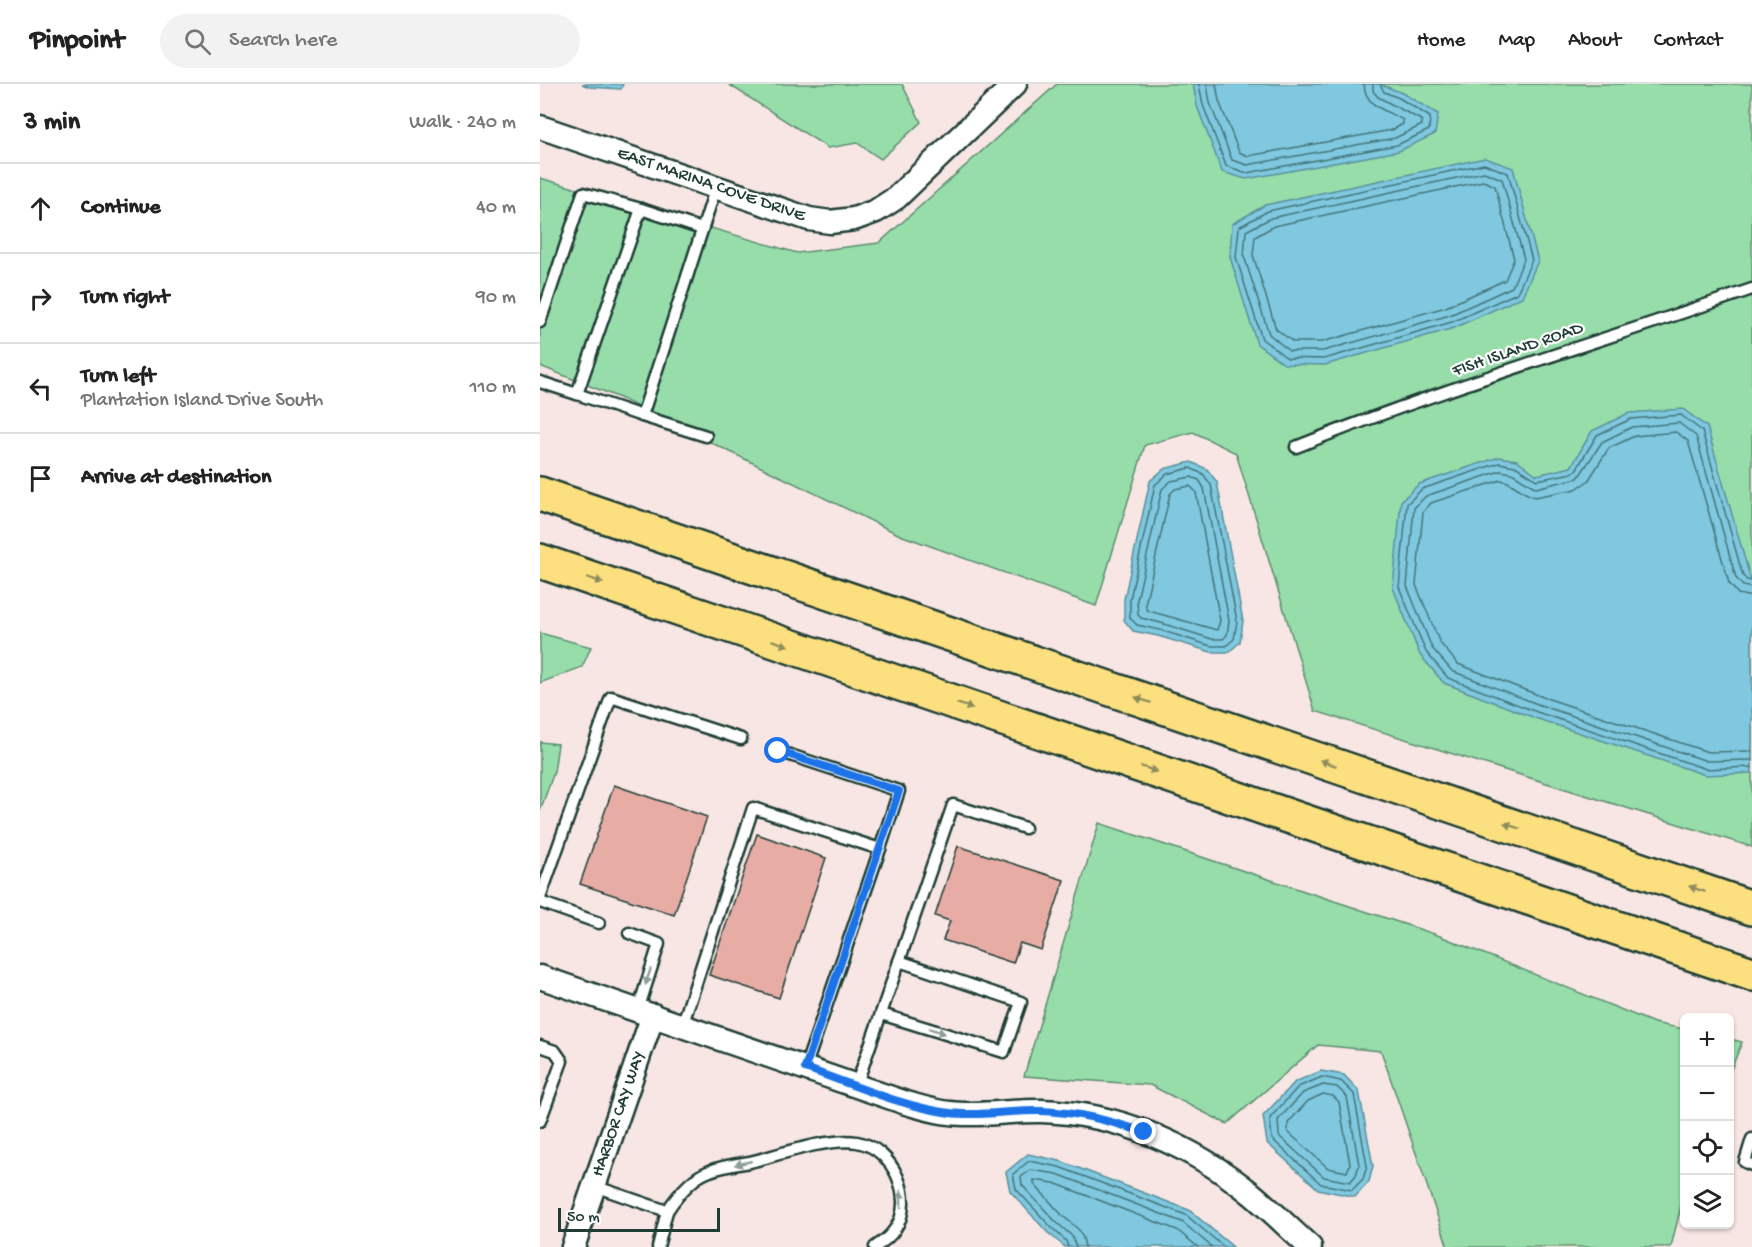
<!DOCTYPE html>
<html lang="en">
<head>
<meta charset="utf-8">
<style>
  :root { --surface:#fff; --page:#f2f2f2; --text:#222; --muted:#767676; --line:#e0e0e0 }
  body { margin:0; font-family:"Gochi Hand",sans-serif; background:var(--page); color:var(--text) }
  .controls { position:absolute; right:18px; bottom:18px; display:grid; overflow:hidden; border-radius:9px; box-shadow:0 2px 4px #0004 }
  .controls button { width:54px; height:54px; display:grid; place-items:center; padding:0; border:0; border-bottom:2px solid var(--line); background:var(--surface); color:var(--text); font:30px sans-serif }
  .scale { position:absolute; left:18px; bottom:15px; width:162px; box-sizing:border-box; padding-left:6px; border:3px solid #1f3d34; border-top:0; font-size:16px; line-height:21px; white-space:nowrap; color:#1f3d34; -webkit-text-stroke:4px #fff; paint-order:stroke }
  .stop { position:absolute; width:18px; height:18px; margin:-14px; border:4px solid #1a73e8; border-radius:50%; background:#fff }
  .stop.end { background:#1a73e8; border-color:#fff; box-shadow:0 2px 6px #0008 }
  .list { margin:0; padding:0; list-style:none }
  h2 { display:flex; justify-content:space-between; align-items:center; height:78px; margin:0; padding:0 24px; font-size:26px }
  h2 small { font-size:20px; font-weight:400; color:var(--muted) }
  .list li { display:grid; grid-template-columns:39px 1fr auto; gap:18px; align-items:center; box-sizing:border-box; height:90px; padding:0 24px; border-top:2px solid var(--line) }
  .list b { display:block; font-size:22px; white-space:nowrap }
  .list p { margin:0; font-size:20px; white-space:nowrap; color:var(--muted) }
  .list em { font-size:20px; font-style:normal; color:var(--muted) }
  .icon { flex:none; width:33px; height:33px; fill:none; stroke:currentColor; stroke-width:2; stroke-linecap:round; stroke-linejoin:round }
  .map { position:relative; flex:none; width:1212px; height:1163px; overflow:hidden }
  header { display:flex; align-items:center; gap:36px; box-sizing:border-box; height:84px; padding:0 30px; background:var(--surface); border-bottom:2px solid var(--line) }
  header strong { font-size:28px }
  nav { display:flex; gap:33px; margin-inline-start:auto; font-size:21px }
  .search { width:420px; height:54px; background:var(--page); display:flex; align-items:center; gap:15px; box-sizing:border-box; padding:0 21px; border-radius:33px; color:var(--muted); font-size:22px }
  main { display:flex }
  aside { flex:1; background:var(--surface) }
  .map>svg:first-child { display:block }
</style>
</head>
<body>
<header>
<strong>Pinpoint</strong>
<div class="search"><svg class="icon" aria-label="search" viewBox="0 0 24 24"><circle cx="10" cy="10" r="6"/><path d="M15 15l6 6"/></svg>Search here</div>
<nav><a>Home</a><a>Map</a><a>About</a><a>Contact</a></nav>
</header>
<main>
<aside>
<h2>3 min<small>Walk · 240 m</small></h2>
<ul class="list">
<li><svg class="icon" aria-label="ahead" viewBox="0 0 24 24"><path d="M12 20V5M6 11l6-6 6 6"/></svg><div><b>Continue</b></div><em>40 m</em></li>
<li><svg class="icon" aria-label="right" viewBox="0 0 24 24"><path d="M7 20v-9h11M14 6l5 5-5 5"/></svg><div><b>Turn right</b></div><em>90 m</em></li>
<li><svg class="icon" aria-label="left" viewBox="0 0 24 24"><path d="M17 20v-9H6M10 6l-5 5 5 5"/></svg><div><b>Turn left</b><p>Plantation Island Drive South</p></div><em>110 m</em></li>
<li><svg class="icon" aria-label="arrive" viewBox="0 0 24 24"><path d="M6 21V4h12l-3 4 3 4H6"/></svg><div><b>Arrive at destination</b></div></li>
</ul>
</aside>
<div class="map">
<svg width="1212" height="1163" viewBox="0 0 1212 1163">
  <rect width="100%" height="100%" fill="#f8e6e4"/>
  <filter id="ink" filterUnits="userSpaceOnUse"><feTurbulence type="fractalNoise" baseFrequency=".0167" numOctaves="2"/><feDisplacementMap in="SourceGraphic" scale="12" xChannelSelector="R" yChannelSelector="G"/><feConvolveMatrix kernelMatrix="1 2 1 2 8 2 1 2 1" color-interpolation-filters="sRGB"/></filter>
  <g filter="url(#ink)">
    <g fill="#97ddaa" stroke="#5b8d6f" stroke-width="1.5">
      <path d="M 188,0 L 362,0 L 381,38 L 341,75 L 317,59 L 288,64 Z"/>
      <path d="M 517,0 L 1212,0 L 1212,763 L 775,627 L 696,369 L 653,348 L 605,361 L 556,522 L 360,451 L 80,314 L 0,282 L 0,94 L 257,169 L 339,159 Z"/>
      <path d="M 0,549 L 51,563 L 42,583 L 0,599 Z"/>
      <path d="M 0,658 L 18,660 L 14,688 L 0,727 Z"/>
      <path d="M 559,739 L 900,852 L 1114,939 L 1144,945 L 1144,1110 L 1131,1163 L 908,1163 L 841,967 L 778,961 L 687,1040 L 610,1001 L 484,992 Z"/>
      <path d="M 1190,955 L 1202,958 L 1190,988 Z"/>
    </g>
    <g fill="#7fc8e0" stroke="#59909b" stroke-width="1.5">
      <path d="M 42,0 L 83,0 L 81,5 L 49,3 Z"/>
      <path d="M 653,0 L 840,0 L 862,9 L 898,30 L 895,50 L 859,67 L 706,95 L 682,88 L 657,22 Z"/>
      <path d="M 945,74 L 973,84 L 998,177 L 982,213 L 914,244 L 785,281 L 744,280 L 717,260 L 690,173 L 692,140 L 725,121 Z"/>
      <path d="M 1143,325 L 1167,343 L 1212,500 L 1212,689 L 1165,691 L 995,634 L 904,599 L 880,571 L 853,504 L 861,417 L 879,400 L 959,373 L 977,376 L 997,391 L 1031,383 L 1052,347 L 1089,329 Z"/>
      <path d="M 651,378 L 667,385 L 677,398 L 703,537 L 700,558 L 689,568 L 671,568 L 618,552 L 593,547 L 584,536 L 584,515 L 610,397 L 624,385 Z"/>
      <path d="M 781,987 L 804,991 L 819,1007 L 833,1082 L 829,1098 L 815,1113 L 778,1105 L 727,1059 L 723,1032 L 755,998 Z"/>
      <path d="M 488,1070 L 520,1077 L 649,1126 L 693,1163 L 525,1163 L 507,1148 L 470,1107 L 466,1088 Z"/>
    </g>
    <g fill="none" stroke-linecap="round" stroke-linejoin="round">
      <g stroke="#457579" stroke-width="1.5">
        <path d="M 659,0 L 663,21 L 686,82 L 707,89 L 857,61 L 889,46 L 890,33 L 859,14 L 844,8 L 840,0"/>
        <path d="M 667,0 L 670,19 L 692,76 L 707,81 L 855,54 L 882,41 L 881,36 L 838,13 L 833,7 L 833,0"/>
        <path d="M 676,0 L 679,17 L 699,68 L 708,72 L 852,46 L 863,40 L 863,36 C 846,26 825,23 824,0"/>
        <path d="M 944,80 L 968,89 L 992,176 L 977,209 L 912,238 L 784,275 L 747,274 L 722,255 L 696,173 L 699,143 L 728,127 Z"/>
        <path d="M 944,88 L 962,95 L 984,175 L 972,203 L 910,231 L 783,267 L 749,267 L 729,250 L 704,172 L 706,147 L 731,134 Z"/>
        <path d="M 943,97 L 955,102 L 974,175 L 965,196 L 906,223 L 782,258 L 753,258 L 736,245 L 713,171 L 715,153 L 734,142 Z"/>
        <path d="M 650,384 L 663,390 L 671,401 L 697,537 L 694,555 L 686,562 L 671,562 L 620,546 L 597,541 L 590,534 L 590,515 L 615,401 L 627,390 Z"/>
        <path d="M 651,393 L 659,396 L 664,404 L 689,537 L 687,551 L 683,555 L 672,555 L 621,539 L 601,534 L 598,531 L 597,516 L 622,405 L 631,397 Z"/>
        <path d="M 650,402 L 656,408 L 680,537 L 677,546 L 609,527 L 606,525 L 606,516 L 630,410 L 635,405 Z"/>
        <path d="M 1212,497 L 1207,496 L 1203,492 L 1162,347 L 1141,331 L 1091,335 L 1057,351 L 1036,386 L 1032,389 L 997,396 L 975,382 L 959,379 L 882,405 L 867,420 L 859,503 L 886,568 L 908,594 L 997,628 L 1166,685 L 1212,683"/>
        <path d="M 1212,504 L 1203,502 L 1196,494 L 1156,352 L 1139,339 L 1092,343 L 1062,358 L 1038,394 L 996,404 L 972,389 L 960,387 L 886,412 L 874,424 L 867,502 L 892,564 L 912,587 L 1000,621 L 1167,677 L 1212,676"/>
        <path d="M 1212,513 L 1198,510 L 1189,499 L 1148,357 L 1136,348 L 1095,352 L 1069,364 L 1048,397 L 1036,405 L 995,413 L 987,410 L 968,398 L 961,396 L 891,419 L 883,428 L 876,501 L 900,559 L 918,580 L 1003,613 L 1168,668 L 1212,667"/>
        <path d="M 782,993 L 801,997 L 814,1010 L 827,1082 L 823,1095 L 812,1106 L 781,1100 L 732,1055 L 730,1034 L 758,1003 Z"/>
        <path d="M 783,1001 L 797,1003 L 807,1013 L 819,1081 L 816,1091 L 810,1098 L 784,1093 L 739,1052 L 738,1036 L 763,1009 Z"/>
        <path d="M 783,1010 L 793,1012 L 799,1018 L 810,1080 L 807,1088 L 788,1084 L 748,1048 L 748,1039 L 768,1017 Z"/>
        <path d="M 528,1163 L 526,1157 L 511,1143 L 476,1105 L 473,1090 L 489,1077 L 519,1083 L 646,1131 L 684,1163"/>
        <path d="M 536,1163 L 532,1152 L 516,1138 L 482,1101 L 481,1093 L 491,1086 L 517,1090 L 642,1138 L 672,1163"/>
        <path d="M 545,1163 L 543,1154 L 539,1146 L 522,1131 L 494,1100 L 494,1096 L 514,1099 L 637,1146 L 658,1163"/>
      </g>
    </g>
    <g fill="#e7ada5" stroke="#1f3d34" stroke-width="1.5">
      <path d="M 74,701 L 167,733 L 134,831 L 40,800 Z"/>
      <path d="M 217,750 L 286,774 L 239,914 L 169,891 Z"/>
      <path d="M 418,762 L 524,796 L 501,866 L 480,859 L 473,879 L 403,856 L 410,837 L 395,832 Z"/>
    </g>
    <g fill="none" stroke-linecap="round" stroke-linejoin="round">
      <g stroke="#1f3d34" stroke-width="15">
        <g id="service">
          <path d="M 162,145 L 101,125 L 37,310 L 102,332 L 176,103"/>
          <path d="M 0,238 L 43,109 L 101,125"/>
          <path d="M 0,298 L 37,310"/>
          <path d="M 102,332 L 166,352"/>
          <path d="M 756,363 C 905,303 1060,258 1212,205"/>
          <path d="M 0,814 L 71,613 L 201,655"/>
          <path d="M 0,818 L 59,839"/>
          <path d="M 89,849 L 119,860 L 98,926"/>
          <path d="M 341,930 L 464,968 L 481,918 L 359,877"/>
          <path d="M 142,942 L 213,724 L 340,765 L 359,707 L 238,667"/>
          <path d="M 0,962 L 15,967 L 22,977 L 0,1037"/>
          <path d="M 265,984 L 340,765"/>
          <path d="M 316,1002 L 413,721 L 485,744"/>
          <path d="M 1212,1055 L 1205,1078 L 1212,1081"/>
          <path d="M 54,1102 L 127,1127 L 118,1163"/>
          <path d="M 127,1127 C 137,1112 152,1093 170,1087 C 182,1082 197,1080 210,1078 C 238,1071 290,1053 317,1058 C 353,1064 376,1115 355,1145 C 350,1153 343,1158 335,1163"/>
        </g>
      </g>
      <g stroke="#1f3d34" stroke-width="27">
        <g id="minor">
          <path d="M 0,43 L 269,135 L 290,138 L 314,135 L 336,127 L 356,114 L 475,0"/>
          <path d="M 0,893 L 366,1019 C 381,1023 396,1028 410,1029 C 441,1033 471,1026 501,1027 C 579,1029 653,1062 713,1111 C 733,1128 751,1146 770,1163"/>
          <path d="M 33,1163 L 113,931"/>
        </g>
      </g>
      <g stroke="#1f3d34" stroke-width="38">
        <g id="primary">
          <path d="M 0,410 L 1212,824"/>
          <path d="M 0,477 L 1212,890"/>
        </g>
      </g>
      <use href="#service" stroke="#fff" stroke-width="10"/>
      <use href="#minor" stroke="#fff" stroke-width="22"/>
      <use href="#primary" stroke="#fce080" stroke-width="33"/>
    </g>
    <defs><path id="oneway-solid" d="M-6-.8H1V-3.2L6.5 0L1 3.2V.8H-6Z" transform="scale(1.5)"/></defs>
    <g fill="#8e8e5a">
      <use href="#oneway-solid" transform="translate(55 496) rotate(19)"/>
      <use href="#oneway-solid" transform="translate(240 559) rotate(19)"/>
      <use href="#oneway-solid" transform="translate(603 616) rotate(-161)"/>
      <use href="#oneway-solid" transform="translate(425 622) rotate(19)"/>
      <use href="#oneway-solid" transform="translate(788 679) rotate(-161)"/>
      <use href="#oneway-solid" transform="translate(609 685) rotate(19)"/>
      <use href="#oneway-solid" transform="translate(972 742) rotate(-161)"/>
      <use href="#oneway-solid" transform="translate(1157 805) rotate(-161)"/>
    </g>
    <g fill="#8f9e9a">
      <use href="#oneway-solid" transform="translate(108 893) rotate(108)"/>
      <use href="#oneway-solid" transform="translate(397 947) rotate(18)"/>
      <use href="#oneway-solid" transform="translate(203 1079) rotate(167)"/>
      <use href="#oneway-solid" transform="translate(361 1115) rotate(-91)"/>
    </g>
  </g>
  <g fill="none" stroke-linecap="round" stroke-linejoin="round" filter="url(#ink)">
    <path stroke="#1a73e8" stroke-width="8" d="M 238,667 L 359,707 L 265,984 C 312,1000 360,1022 410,1029 C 440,1033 471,1026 501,1027 C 538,1028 570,1037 604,1048"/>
  </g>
  <g text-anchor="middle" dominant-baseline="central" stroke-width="4.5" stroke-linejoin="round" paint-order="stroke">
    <g font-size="18" fill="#1f3d34" stroke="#fff">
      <text transform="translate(171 101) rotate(19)">EAST MARINA COVE DRIVE</text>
      <text transform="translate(978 266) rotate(-19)">FISH ISLAND ROAD</text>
      <text transform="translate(79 1030) rotate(-71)">HARBOR CAY WAY</text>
    </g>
  </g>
</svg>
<div class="controls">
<button>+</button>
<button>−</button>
<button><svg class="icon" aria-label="locate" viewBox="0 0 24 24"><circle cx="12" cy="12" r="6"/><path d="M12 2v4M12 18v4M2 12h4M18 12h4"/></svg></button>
<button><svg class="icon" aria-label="layers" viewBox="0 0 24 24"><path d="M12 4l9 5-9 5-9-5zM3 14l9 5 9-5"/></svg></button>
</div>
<div class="scale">50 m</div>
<div class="stop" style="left:238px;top:667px"></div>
<div class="stop end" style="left:604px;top:1048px"></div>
</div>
</main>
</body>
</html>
